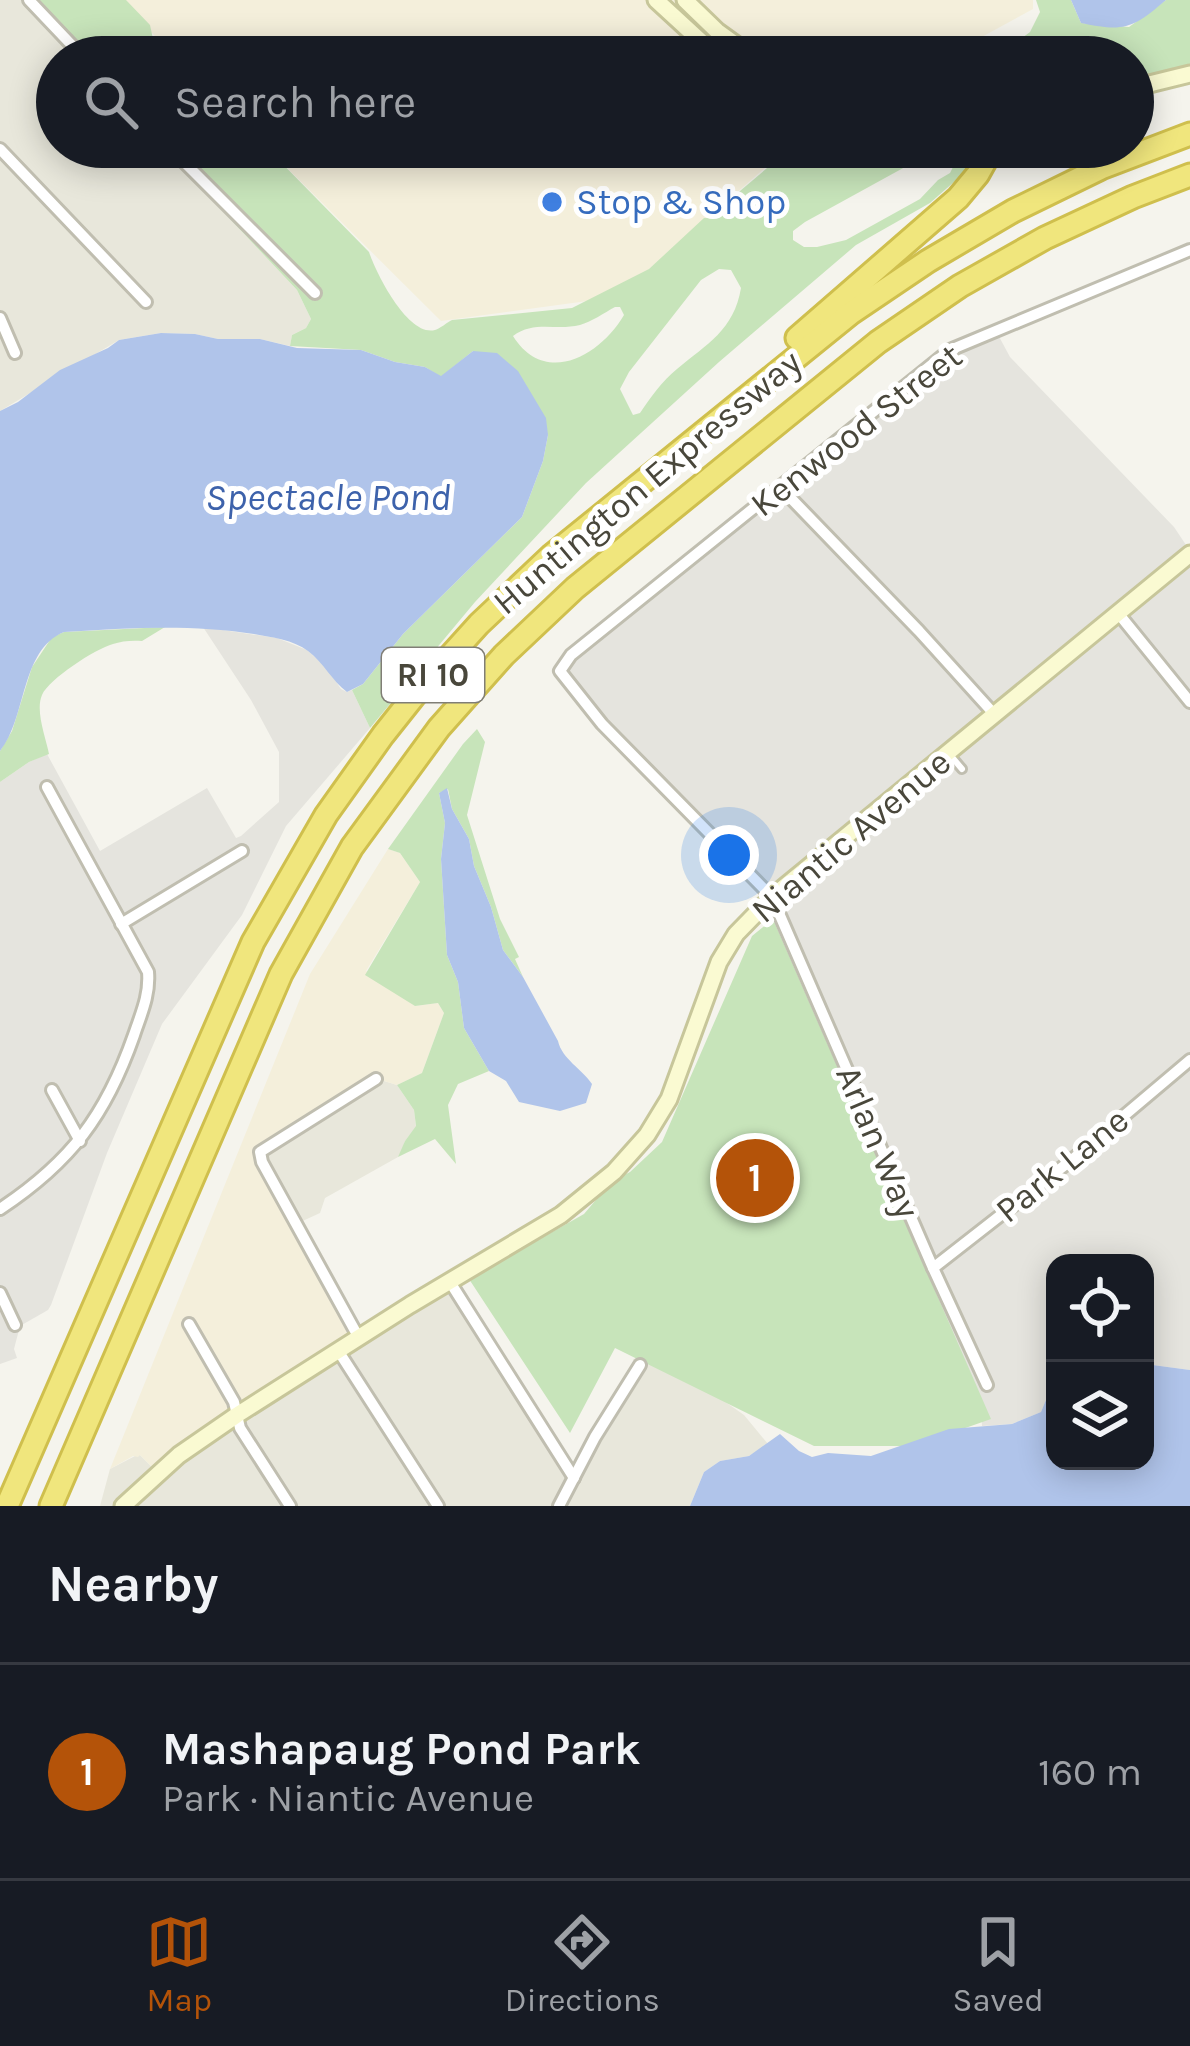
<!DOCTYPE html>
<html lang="en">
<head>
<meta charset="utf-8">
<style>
  :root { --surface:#171b24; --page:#20242c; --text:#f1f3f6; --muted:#9ea1a6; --line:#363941; --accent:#b45309 }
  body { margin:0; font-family:Karla,sans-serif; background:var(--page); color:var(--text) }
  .controls { position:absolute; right:36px; bottom:36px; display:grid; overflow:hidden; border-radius:24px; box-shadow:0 6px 30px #0003 }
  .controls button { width:108px; height:108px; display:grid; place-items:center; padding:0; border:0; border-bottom:3px solid var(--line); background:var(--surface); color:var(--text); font:60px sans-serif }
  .you { position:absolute; left:729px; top:855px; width:42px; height:42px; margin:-30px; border:9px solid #fff; border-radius:50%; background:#1a73e8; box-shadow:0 0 0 18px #1a73e833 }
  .badge { display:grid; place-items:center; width:78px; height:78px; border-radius:50%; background:var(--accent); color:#fff; font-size:39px; font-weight:700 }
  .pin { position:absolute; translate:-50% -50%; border:6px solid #fff; box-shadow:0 3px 12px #0006 }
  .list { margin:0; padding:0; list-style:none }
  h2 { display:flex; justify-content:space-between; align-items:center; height:156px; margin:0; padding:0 48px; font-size:51px }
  h2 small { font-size:39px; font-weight:400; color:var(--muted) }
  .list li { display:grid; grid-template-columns:78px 1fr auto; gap:36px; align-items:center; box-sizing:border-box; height:216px; padding:0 48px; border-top:3px solid var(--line) }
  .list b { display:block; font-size:45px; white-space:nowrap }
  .list p { margin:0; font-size:39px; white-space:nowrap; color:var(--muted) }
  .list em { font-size:39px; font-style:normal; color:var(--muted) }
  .icon { flex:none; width:66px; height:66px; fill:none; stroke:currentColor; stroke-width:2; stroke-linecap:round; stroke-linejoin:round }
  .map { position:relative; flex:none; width:1190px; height:1506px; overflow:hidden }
  .search { position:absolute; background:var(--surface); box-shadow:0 6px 30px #0003; left:36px; right:36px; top:36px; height:132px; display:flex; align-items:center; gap:30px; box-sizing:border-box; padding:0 42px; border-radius:66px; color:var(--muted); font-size:45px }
  .sheet { height:372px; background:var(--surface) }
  nav { display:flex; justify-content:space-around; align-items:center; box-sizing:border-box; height:168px; border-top:3px solid var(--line); background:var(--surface); font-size:33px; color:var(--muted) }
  nav a { display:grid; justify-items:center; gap:6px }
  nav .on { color:var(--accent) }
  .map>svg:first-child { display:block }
</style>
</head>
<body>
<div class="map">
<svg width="1190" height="1506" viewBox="0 0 1190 1506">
  <rect width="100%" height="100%" fill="#f5f4ed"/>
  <g fill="#e8e7db">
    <path d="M 0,0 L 23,0 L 77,57 L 57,57 L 57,147 L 162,147 L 297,290 L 311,319 L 306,328 L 292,335 L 290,346 L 260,339 L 218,339 L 195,334 L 161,333 L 119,340 L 0,411 Z"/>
    <path d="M 381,1080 L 397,1085 L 414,1110 L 416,1127 L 405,1141 L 402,1151 L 398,1157 L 325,1198 L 320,1213 L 296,1224 L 260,1152 Z"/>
    <path d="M 447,1284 L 575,1475 L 636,1368 L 633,1359 L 643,1357 L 697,1382 L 744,1415 L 768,1444 L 749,1456 L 720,1461 L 704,1472 L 690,1506 L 100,1506 L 110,1469 L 139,1454 L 158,1473 Z"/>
  </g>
  <g fill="#f4efdb">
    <path d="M 119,0 L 1033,0 L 1033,9 L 945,57 L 176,57 Z"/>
    <path d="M 266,147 L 789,147 L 617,297 L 441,321 Z"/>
    <path d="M 388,849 L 400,853 L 420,882 L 366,971 L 415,1006 L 438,1003 L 444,1013 L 422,1073 L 397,1085 L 381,1080 L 260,1152 L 297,1224 L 302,1222 L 363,1337 L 158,1473 L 140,1455 L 138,1457 L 133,1456 L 110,1469 L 310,974 Z"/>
  </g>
  <g fill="#e5e4de">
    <path d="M 996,331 L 1010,357 L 1174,527 L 1190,551 L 1190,1370 L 1145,1364 L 1145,1263 L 1055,1263 L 1055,1378 L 1041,1412 L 1012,1424 L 982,1426 L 981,1405 L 927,1290 L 934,1265 L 775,900 L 575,691 L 564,665 L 930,366 Z"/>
    <path d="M 203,627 L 277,638 L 307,650 L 326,667 L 341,689 L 347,692 L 352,690 L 370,728 L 286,826 L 242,915 L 162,1024 L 107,1153 L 51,1305 L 48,1310 L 20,1326 L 14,1349 L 17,1358 L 0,1364 L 0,782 L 29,762 L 47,754 L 100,851 L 207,788 L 236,838 L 241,836 L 279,802 L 279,752 L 251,700 Z"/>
  </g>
  <g fill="#c7e4ba" fill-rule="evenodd">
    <path d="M 23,0 L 126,0 L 150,25 L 155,48 L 161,57 L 77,57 Z"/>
    <path d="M 1036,0 L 1071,0 L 1081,23 L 1129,27 L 1166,0 L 1190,0 L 1190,80 L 1133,95 L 1133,57 L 1004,57 L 1002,53 L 1030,32 L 1040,12 Z"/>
    <path d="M 162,147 L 266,147 L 369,252 C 376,273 408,337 435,330 C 438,330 449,321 452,320 L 572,308 L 649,269 L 704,218 L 708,218 L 792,147 L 980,147 L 980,159 L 930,203 L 856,245 L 719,362 L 586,483 L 475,602 L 370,728 L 352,690 L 363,684 L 403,634 L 522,517 L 543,461 L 548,435 L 473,351 L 441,377 L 425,367 L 395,362 L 361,350 L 290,346 L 292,335 L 306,328 L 311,319 L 297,290 ZM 932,159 L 944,160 L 953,167 L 950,173 L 938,180 L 920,199 L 846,240 L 817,247 L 804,247 L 793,240 L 793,231 L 805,222 L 905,167 ZM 719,269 L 731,270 L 741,288 C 734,330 707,344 677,369 C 662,381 651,397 640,413 L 633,415 L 620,389 L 629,372 L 701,280 ZM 615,307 L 620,307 L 624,315 C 600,356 545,387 513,336 C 534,320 556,331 580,325 C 591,322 604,313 615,307 Z"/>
    <path d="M 165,627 L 142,641 C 133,640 121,641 113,644 C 95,649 49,679 42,695 C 35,711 46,738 49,754 L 29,762 L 0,782 L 0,751 L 12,731 L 32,667 L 52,637 L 64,632 Z"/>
    <path d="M 477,729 L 485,742 L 467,815 L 500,919 L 519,957 L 515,959 L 523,977 L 503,950 L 491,907 L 474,866 L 469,839 L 452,809 L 448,789 L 439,793 L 445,823 L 441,859 L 447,955 L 458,982 L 464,1028 L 489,1071 L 458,1084 L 448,1105 L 456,1164 L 435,1139 L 398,1157 L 405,1141 L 416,1126 L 414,1110 L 397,1085 L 422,1073 L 444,1013 L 438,1003 L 415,1006 L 365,975 L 420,882 L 400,853 L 388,849 L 463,744 Z"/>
    <path d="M 773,919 L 991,1419 L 914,1446 L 814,1446 L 615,1348 L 570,1433 L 469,1279 L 584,1214 L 612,1181 L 630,1172 L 662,1142 L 752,936 Z"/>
  </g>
  <g fill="#b0c4ea">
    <path d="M 1071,0 L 1166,0 C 1132,29 1124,32 1081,23 Z"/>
    <path d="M 161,333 L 195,334 L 218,339 L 260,339 L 297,348 L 361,350 L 395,362 L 425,367 L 441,376 L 473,351 L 497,353 L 518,371 L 546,418 L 548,435 L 543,461 L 522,517 L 403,634 L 363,684 L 347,692 C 332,681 324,663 308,651 C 294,640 271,637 254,634 C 190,624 129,628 64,632 C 20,650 27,718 0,751 L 0,411 L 18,402 L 60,370 L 108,348 L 119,340 Z"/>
    <path d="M 447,788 L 452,809 L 469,839 L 474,866 L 491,907 L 503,950 L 523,977 L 558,1041 C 562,1059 582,1069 592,1084 L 586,1103 L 560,1111 L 519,1102 L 506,1081 L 489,1071 L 464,1028 L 458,982 L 447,955 L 441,859 L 445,823 L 439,793 Z"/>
    <path d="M 1145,1364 L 1190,1370 L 1190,1506 L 690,1506 L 704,1472 L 720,1461 L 749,1456 L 780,1434 L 799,1451 L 812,1457 L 828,1453 L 871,1456 L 949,1429 L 1012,1424 L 1041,1412 L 1055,1378 L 1055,1461 L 1145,1461 Z"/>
  </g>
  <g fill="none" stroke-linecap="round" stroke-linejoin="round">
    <g stroke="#c0beb0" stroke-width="12">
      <path id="lane" d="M 951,756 L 962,769"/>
    </g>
    <g stroke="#c0beb0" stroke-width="16">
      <g id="street">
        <path d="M 29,0 L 83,57"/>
        <path d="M 169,147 L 315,293"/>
        <path d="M 0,149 L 146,302"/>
        <path d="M 0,318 L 15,353"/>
        <path d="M 781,488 L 919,631 L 995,715"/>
        <path d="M 1118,613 L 1190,702"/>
        <path d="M 121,924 L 242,851"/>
        <path d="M 52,1090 L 80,1141"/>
        <path d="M 0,1209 C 71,1162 106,1115 134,1035 C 141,1014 150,995 148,972 L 47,787"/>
        <path d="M 933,1268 L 1074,1158 L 1190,1060"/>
        <path d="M 450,1282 L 574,1478"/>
        <path d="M 0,1293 L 15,1325"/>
        <path d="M 189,1324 L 234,1402 L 240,1428 L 290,1506"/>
        <path d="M 359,1338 L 262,1162 L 260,1152 L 376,1079"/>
        <path d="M 339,1352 L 438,1506"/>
        <path d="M 987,1385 L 933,1268 L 772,897 L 602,724 L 560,671 L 571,655 L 950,350 L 1190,250"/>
        <path d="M 559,1506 L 595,1437 L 640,1365"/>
      </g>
    </g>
    <g stroke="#c7c69a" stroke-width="21">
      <g id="secondary">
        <path d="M 656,0 L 718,57"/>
        <path d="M 685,0 L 717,31 L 753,57"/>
        <path d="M 1133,88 L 1190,74"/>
        <path d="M 123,1506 L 179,1455 L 237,1415 L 410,1305 L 561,1215 L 614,1172 L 647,1135 L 669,1099 L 719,962 L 736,934 L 772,897 L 1190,554"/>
      </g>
    </g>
    <g stroke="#cfbf4d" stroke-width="27">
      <g id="highway">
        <path d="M 797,338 L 958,198 L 978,174 L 993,147"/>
        <path d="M 7,1506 L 253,942 L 326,815 L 383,735 L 414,696 L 479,624 L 551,556 L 851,313 L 928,261 L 1013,211 L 1101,168 L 1190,134"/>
        <path d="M 51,1506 L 281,974 L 352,847 L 439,728 L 504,655 L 575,588 L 878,342 L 960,286 L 1045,238 L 1133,197 L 1190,175"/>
      </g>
    </g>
    <use href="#lane" stroke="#fff" stroke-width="6"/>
    <use href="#street" stroke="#fff" stroke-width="10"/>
    <use href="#secondary" stroke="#fafad2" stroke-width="15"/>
    <use href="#highway" stroke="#f0e67d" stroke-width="21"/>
  </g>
  <circle fill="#3f7fe0" stroke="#fff" stroke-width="4.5" cx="552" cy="202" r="12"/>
  <g text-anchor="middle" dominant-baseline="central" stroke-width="10" stroke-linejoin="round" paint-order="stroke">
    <rect fill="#fff" stroke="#807e76" stroke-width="3" x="382" y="648" width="102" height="54" rx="9"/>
    <g font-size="33" font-weight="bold" fill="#49473b">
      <text x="433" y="675">RI 10</text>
    </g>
    <g font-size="36" fill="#366cbe" stroke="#fff" text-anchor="start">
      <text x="576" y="202">Stop &amp; Shop</text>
    </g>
    <g font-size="36" fill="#49473b" stroke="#fff">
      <text transform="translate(856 430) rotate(-38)">Kenwood Street</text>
      <text transform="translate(647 482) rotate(-40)">Huntington Expressway</text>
      <text transform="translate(851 836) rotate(-40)">Niantic Avenue</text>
      <text transform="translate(878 1142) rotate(67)">Arlan Way</text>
      <text transform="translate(1062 1165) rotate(-39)">Park Lane</text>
    </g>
    <g font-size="39" font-style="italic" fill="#3d62ab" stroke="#fff">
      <text x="328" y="497">Spectacle Pond</text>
    </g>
  </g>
</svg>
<div class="controls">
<button><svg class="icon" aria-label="locate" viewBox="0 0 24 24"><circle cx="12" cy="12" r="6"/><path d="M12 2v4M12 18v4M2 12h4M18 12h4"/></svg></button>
<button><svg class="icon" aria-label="layers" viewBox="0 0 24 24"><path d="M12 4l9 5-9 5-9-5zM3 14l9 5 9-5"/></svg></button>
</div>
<div class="you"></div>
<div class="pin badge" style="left:755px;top:1178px">1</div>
<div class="search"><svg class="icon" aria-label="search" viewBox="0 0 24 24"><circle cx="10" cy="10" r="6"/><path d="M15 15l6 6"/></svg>Search here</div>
</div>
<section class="sheet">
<h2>Nearby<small></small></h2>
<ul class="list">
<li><span class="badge">1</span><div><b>Mashapaug Pond Park</b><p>Park · Niantic Avenue</p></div><em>160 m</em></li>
</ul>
</section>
<nav>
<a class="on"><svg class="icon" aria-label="map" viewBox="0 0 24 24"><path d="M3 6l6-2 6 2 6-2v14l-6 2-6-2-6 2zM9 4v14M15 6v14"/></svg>Map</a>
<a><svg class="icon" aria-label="directions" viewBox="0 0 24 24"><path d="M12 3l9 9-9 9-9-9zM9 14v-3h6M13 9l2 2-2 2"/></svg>Directions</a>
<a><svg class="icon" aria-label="saved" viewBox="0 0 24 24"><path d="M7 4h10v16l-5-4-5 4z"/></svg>Saved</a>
</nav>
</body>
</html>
